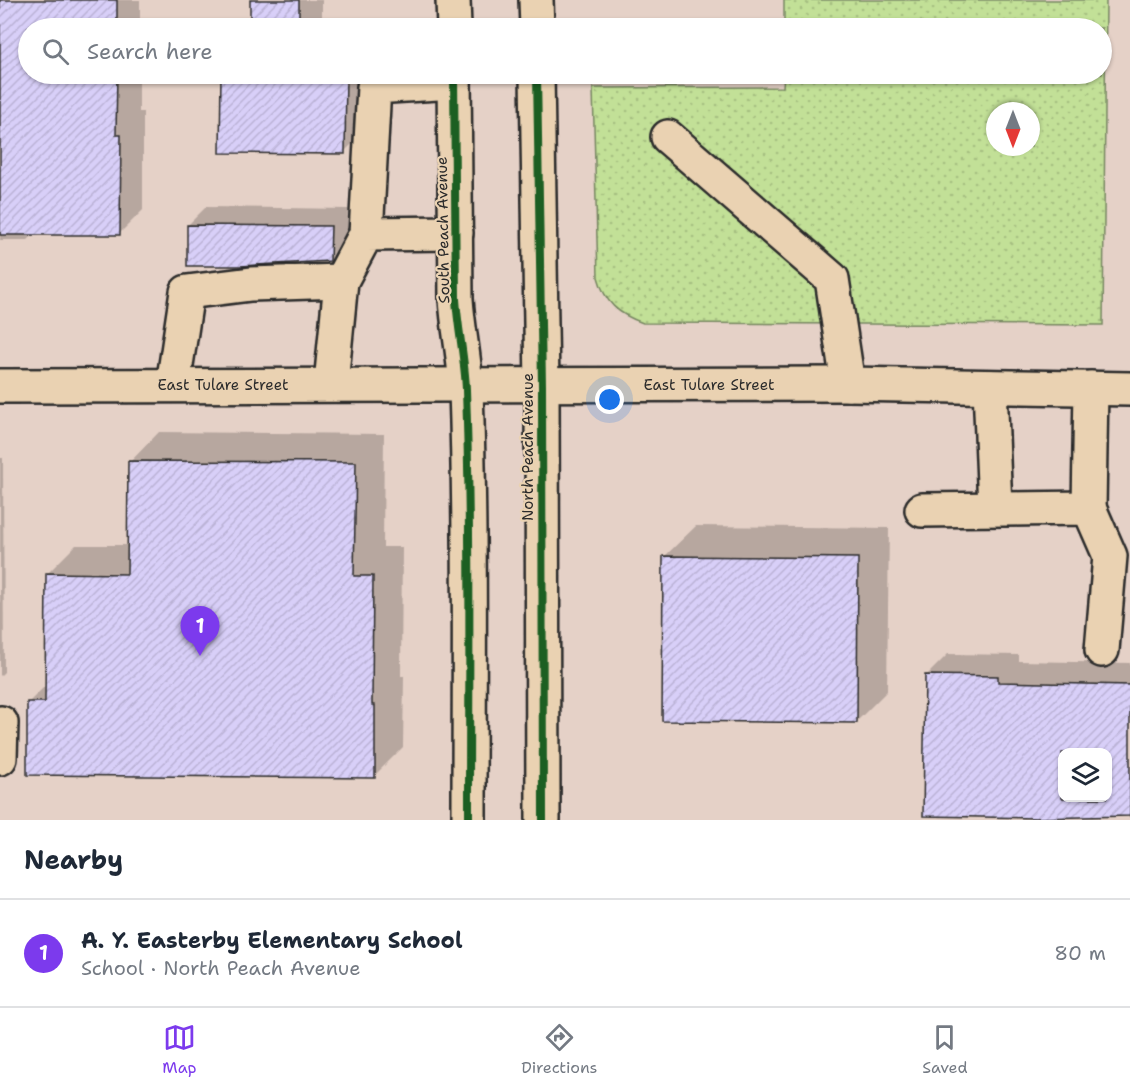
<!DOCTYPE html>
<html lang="en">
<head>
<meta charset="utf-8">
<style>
  :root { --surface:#fff; --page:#f2f2f3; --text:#1f2937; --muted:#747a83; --line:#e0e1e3; --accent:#7c3aed }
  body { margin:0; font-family:"Shantell Sans",sans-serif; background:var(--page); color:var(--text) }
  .controls { position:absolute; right:18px; bottom:18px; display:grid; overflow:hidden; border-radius:12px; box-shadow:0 2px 4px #0004 }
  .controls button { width:54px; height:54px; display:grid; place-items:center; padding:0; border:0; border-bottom:2px solid var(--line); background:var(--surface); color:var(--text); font:30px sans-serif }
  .compass { position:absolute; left:986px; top:102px; width:54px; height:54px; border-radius:50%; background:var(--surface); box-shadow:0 2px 4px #0004; rotate:180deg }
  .you { position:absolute; left:610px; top:400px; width:21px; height:21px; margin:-15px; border:4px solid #fff; border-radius:50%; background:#1a73e8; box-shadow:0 0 0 9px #1a73e833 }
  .badge { display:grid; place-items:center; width:39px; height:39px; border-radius:50%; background:var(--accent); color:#fff; font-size:20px; font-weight:700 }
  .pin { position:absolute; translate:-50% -50px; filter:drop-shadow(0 2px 3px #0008) }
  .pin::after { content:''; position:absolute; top:32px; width:21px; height:18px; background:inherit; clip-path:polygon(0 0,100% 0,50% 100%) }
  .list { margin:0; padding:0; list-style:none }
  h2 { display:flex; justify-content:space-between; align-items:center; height:78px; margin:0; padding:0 24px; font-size:26px }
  h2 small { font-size:20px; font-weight:400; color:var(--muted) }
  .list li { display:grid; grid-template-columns:39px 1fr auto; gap:18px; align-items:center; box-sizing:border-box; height:108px; padding:0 24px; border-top:2px solid var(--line) }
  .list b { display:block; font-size:22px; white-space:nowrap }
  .list p { margin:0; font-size:20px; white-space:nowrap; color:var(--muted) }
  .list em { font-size:20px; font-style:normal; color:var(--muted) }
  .icon { flex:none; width:33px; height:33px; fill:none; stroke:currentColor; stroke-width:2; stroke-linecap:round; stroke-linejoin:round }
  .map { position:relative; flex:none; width:1130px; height:820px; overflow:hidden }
  .search { position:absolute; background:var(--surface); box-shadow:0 2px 4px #0004; left:18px; right:18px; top:18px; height:66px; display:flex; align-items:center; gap:15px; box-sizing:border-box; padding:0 21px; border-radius:33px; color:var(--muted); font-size:22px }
  .sheet { height:186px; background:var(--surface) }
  nav { display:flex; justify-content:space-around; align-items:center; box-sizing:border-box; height:84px; border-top:2px solid var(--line); background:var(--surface); font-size:16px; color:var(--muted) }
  nav a { display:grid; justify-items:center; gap:3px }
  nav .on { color:var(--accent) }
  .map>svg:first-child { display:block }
</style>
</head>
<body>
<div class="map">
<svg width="1130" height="820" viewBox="0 0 1130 820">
  <defs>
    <pattern id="grass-dots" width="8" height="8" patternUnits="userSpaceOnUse" patternTransform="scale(1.5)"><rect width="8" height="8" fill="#c2e097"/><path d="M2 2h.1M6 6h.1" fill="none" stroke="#a7c082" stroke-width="1.8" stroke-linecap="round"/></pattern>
    <pattern id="building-hatch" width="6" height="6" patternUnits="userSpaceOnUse" patternTransform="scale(1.5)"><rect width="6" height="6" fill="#d8cff8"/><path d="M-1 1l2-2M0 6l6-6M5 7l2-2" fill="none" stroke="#bab2d5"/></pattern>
  </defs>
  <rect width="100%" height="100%" fill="#e5d1c7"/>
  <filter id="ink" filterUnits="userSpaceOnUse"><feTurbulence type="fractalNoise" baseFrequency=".0167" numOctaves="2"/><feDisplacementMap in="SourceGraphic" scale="12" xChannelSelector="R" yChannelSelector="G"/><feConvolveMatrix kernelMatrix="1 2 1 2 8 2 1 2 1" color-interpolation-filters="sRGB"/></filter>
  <g filter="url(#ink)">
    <path fill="url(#grass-dots)" stroke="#768661" stroke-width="1.5" fill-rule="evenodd" d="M 784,0 L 1106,0 L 1103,325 L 643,323 C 618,314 605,303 598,277 L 593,88 L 783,87 L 784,74 L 1102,74 L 1102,28 L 784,28 ZM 995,111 L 1031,111 L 1031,147 L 995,147 Z"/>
    <g fill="#0003" fill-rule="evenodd">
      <path d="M 0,0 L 140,0 L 140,28 L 28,28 L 28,74 L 139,74 L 139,112 L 143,112 L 143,210 L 120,233 L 35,233 L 28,240 L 0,240 Z"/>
      <rect x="251" y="0" width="71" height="28"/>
      <path d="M 222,74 L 369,74 L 368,128 L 344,152 L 222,151 Z"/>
      <path d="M 206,207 L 348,209 L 347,243 L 329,261 L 240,265 L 188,225 Z"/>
      <path d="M 159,432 L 384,434 L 383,547 L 402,547 L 401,676 L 404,676 L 403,747 L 374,776 L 29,702 L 46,685 L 47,574 L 76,545 L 129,545 L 130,462 Z"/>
      <path d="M 0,458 L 3,458 L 4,672 L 0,676 Z"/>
      <path d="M 696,526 L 889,528 L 887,691 L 857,721 L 665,556 Z"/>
      <path d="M 948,654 L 1019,655 L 1019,661 L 1130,663 L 1130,814 L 1035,816 L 926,676 ZM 1062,752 L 1108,752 L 1108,798 L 1062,798 Z"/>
    </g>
    <g fill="url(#building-hatch)" stroke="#2b2b2b" stroke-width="1.5" fill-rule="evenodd">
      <path d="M 0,0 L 117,0 L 117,28 L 28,28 L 28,74 L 117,74 L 116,135 L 121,135 L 120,235 L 0,235 Z"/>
      <rect x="250" y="0" width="49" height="28"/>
      <path d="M 221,74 L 346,74 L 345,154 L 220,153 Z"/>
      <path d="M 187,225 L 331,226 L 330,261 L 240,266 L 187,266 Z"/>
      <path d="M 128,461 L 356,462 L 354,576 L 373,576 L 372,705 L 375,705 L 375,778 L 27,775 L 27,702 L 45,702 L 46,573 L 127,574 Z"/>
      <path d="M 663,556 L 858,558 L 857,723 L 662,721 Z"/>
      <path d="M 925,675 L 998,676 L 998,682 L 1130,685 L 1130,816 L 1035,818 L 923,816 ZM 1062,753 L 1107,753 L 1107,798 L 1062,798 Z"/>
    </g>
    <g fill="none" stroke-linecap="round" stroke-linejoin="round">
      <g stroke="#2b2b2b" stroke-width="38">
        <g id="minor">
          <path d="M 668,137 L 832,279 L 848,384"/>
          <path d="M 366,234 L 374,87 L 454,82"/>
          <path d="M 331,384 L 341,281 L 366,234 L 456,233"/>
          <path d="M 173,385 L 187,292 L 251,284 L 341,281"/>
          <path d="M 990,387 L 995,508"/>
          <path d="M 1089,508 L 1091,388"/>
          <path d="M 922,510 L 1089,508 L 1110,556 L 1102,650"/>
          <path d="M 0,758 L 1,723"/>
        </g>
      </g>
      <g stroke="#2b2b2b" stroke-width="38">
        <g id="major">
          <path d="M 453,0 L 454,28"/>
          <path d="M 536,0 L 537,28"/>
          <path d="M 454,74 L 456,299 C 458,330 465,360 466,390 C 471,533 469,677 469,820"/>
          <path d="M 537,74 L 542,386 L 543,820"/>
          <path d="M 0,386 L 848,384 L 1130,389"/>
        </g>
      </g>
      <use href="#minor" stroke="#ead2b2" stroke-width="33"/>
      <use href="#major" stroke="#ead2b2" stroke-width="33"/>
      <g stroke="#ead2b2" stroke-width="11">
        <g id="cycleway">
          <path d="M 454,74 L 456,299 C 458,330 465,360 466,390 C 471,533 469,677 469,820"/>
          <path d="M 537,74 L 542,386 L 543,820"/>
        </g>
      </g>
      <use href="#cycleway" stroke="#1b5e20" stroke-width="8"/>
    </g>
  </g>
  <g text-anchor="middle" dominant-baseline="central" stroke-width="4.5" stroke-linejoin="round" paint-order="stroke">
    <g font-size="15" fill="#2b2b2b" stroke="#ead2b2">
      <text transform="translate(443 230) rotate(-91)">South Peach Avenue</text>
      <text x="223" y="385">East Tulare Street</text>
      <text x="709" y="385">East Tulare Street</text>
      <text transform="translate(528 447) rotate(-90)">North Peach Avenue</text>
    </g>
  </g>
</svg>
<div class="controls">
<button><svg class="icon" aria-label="layers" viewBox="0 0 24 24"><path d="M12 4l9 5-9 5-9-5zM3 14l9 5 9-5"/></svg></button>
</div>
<svg class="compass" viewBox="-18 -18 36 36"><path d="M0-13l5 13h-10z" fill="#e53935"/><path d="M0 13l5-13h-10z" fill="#747a83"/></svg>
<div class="you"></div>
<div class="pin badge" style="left:200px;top:656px">1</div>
<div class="search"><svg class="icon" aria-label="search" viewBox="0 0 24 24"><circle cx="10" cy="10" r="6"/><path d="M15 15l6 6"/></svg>Search here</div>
</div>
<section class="sheet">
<h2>Nearby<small></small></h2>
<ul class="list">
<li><span class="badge">1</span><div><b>A. Y. Easterby Elementary School</b><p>School · North Peach Avenue</p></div><em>80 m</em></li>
</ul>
</section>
<nav>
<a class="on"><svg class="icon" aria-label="map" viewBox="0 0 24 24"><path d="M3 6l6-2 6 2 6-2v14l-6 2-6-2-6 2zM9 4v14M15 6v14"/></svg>Map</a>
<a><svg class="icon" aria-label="directions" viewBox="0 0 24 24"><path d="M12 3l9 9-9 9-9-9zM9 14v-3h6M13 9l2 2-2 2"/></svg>Directions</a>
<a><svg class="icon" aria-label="saved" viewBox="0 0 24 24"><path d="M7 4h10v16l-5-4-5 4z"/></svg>Saved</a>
</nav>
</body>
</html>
